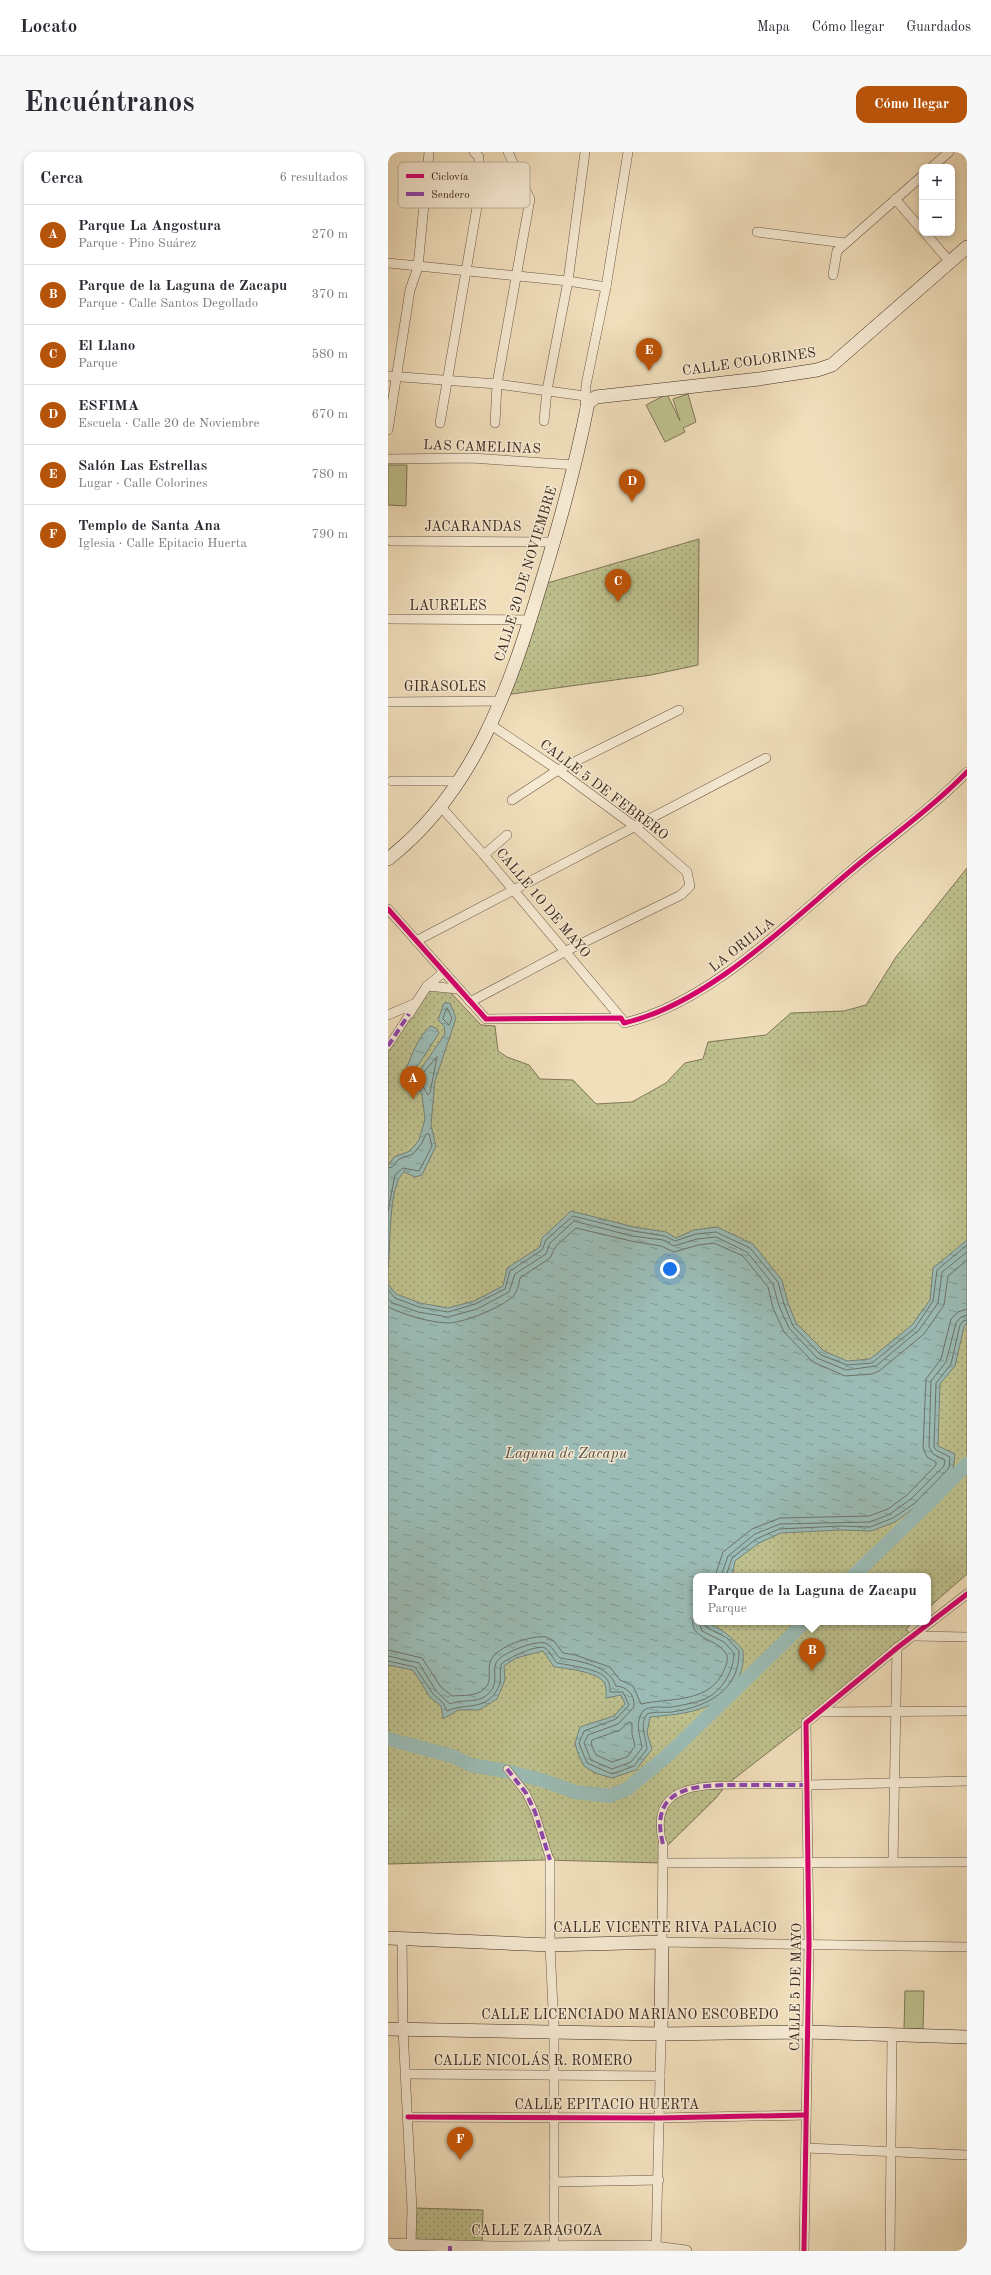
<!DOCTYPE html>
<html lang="es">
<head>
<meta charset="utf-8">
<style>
  :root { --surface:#fff; --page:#f7f7f7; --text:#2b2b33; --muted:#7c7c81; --line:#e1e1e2; --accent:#b45309 }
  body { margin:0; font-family:"Old Standard TT",serif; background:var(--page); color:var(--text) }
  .controls { position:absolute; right:12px; top:12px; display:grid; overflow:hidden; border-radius:8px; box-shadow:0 2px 6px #0003 }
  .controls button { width:36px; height:36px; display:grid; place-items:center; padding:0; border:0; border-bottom:1px solid var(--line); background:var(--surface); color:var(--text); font:20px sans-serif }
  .you { position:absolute; left:282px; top:1117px; width:14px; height:14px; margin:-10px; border:3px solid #fff; border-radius:50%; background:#1a73e8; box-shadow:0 0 0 6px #1a73e833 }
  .badge { display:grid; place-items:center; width:26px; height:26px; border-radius:50%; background:var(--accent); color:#fff; font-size:13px; font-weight:700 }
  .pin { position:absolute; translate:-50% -33px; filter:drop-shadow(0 1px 2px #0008) }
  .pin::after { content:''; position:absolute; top:21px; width:14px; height:12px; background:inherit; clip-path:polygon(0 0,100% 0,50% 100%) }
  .popup { position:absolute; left:305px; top:1421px; width:238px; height:52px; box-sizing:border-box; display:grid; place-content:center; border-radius:8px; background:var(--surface); filter:drop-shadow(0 1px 3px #0005); font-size:13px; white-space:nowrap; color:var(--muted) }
  .popup b { font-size:15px; color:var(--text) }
  .popup::after { content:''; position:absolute; left:50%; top:100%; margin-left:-8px; border:8px solid transparent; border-top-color:var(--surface) }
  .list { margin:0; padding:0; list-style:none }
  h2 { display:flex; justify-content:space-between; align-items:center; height:52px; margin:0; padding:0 16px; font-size:17px }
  h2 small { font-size:13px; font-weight:400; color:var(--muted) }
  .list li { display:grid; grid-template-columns:26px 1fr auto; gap:12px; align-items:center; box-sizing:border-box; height:60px; padding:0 16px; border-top:1px solid var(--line) }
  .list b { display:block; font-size:15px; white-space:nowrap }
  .list p { margin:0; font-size:13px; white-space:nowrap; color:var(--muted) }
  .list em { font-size:13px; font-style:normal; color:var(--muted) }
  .map { position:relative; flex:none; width:579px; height:2099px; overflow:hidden; border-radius:12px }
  header { display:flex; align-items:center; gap:24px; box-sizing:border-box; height:56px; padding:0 20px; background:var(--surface); border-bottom:1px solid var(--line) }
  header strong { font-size:19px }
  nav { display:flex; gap:22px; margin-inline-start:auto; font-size:14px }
  .intro { display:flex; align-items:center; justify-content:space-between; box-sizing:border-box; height:96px; padding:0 24px }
  h1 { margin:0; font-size:28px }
  .button { padding:10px 18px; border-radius:12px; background:var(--accent); color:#fff; font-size:14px; font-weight:700 }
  main { display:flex; gap:24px; padding:0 24px }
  aside { flex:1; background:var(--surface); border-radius:12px; box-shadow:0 2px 6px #0003 }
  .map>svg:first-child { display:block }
</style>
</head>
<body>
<header>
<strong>Locato</strong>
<nav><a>Mapa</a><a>Cómo llegar</a><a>Guardados</a></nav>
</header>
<div class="intro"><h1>Encuéntranos</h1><a class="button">Cómo llegar</a></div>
<main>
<aside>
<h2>Cerca<small>6 resultados</small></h2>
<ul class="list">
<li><span class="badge">A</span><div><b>Parque La Angostura</b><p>Parque · Pino Suárez</p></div><em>270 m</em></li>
<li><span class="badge">B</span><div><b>Parque de la Laguna de Zacapu</b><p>Parque · Calle Santos Degollado</p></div><em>370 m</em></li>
<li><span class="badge">C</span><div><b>El Llano</b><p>Parque</p></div><em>580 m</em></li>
<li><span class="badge">D</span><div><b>ESFIMA</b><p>Escuela · Calle 20 de Noviembre</p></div><em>670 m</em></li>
<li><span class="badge">E</span><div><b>Salón Las Estrellas</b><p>Lugar · Calle Colorines</p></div><em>780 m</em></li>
<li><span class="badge">F</span><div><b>Templo de Santa Ana</b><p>Iglesia · Calle Epitacio Huerta</p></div><em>790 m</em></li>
</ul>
</aside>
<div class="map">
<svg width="579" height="2099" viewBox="0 0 579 2099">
  <defs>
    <pattern id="park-dots" width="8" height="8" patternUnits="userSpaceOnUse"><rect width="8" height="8" fill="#bec18e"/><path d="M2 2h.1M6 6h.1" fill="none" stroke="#9c9d73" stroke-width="1.8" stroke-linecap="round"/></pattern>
    <pattern id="water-ripples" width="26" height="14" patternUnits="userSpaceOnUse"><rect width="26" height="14" fill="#9bbcb6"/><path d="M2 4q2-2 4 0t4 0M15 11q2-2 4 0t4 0" fill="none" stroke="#809993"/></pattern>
  </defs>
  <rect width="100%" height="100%" fill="#f1dfbc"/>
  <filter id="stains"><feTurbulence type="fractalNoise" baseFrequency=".005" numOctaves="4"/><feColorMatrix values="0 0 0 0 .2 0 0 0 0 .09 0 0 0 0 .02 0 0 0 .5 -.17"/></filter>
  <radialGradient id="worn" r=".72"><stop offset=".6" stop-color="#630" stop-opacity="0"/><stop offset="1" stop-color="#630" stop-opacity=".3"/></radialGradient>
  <g fill="#bec18e" stroke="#7e7656">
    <path d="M 279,242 L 292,269 L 285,247 L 300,242 L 308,270 L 295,276 L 297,280 L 277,290 L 258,253 Z"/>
    <path d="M 0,313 L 19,313 L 18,354 L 0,353 Z"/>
    <path d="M 517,1839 L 536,1839 L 535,1877 L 516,1877 Z"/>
  </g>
  <g fill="url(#park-dots)" stroke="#7e7656">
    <path d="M 311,387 L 310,513 L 263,523 L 117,543 L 156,432 Z"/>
    <path d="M 579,716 L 579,1422 L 540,1456 L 540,1424 L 308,1424 L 308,1470 L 524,1470 L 518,1478 L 526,1484 L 432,1560 L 338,1633 L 328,1646 L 280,1693 L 275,1692 L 275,1711 L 156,1708 L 0,1712 L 0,896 L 37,837 L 62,840 L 93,873 L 107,874 L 110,899 L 119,905 L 141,913 L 152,927 L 185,928 L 208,952 L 244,950 L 278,931 L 297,911 L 315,907 L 320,890 L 378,883 L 403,861 L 456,859 L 478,853 L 508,805 Z"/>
    <path d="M 26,2056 L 95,2058 L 94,2094 L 23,2092 Z"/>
  </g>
  <g fill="url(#water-ripples)" stroke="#76827a">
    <path d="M 56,851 L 62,851 L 68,866 L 47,929 L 43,973 L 48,994 L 34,1023 L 27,1025 L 16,1020 C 0,1033 3,1094 0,1116 L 0,1014 L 6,1005 L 22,999 L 31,988 L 37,967 L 34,943 L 29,933 L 28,924 L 57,882 L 56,874 L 50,868 Z"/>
    <path d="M 43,874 L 49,877 L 51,881 L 31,912 L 17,926 L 16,922 C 22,908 30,883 43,874 Z"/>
    <path d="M 183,1059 L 246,1075 L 278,1080 L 288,1086 L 306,1078 L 329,1075 L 365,1092 L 394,1128 L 400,1151 L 408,1171 L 436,1199 L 459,1209 L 482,1207 L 524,1173 L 542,1148 L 545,1116 L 579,1088 L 579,1170 L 576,1175 L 567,1214 L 552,1232 L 550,1294 L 567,1302 L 565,1318 L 529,1354 L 507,1370 L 483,1379 L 452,1378 L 393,1381 L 371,1391 L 347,1409 L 345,1420 L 341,1424 L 308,1424 L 308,1470 C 327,1470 342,1483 355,1498 C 355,1504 356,1511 354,1517 C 341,1558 298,1562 262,1565 L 259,1581 L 264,1597 L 248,1618 L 224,1626 L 207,1621 L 196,1614 L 190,1602 L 187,1591 L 192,1575 L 226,1564 L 237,1552 L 233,1543 L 218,1546 C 218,1540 219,1533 214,1528 C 206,1520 178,1516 166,1515 L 155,1499 L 128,1506 L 116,1514 L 117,1528 L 109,1547 L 91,1558 L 70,1558 L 55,1567 L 53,1554 L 42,1545 L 25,1518 L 0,1513 L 0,1132 L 8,1142 L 32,1151 L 60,1156 L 86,1149 L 115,1134 L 119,1116 L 152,1095 L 154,1086 Z"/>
  </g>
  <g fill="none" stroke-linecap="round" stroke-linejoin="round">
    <g stroke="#6c736a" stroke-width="1">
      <path d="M 59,856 L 64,866 L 61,873 L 55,867 Z"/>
      <path d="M 49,905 L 42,941 L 40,943 L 33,931 L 32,925 Z"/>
      <path d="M 0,1016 L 4,1015 L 11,1007 L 25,1002 L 34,991 L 38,982 L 41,982 L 44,994 L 31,1019 L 15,1016 L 7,1023 L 0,1059"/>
      <path d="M 0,1138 L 7,1146 L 31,1155 L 60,1160 L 87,1152 L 117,1137 L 122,1119 L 154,1098 L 158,1088 L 185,1064 L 245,1079 L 277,1084 L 287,1089 L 308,1082 L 328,1080 L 362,1096 L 390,1130 L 396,1152 L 405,1174 L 433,1203 L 459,1213 L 484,1211 L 527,1176 L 545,1149 L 549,1118 L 579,1093"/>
      <path d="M 0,1147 L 5,1151 L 30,1160 L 60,1165 L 89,1157 L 121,1140 L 127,1122 L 158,1102 L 162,1091 L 186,1069 L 244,1084 L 275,1088 L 286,1094 L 309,1087 L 328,1085 L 359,1100 L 385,1132 L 391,1154 L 401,1176 L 429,1206 L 458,1218 L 488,1214 L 531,1178 L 550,1151 L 554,1120 L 579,1100"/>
      <path d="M 0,1155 C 17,1163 40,1170 59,1171 C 73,1172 118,1154 126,1143 C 130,1138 131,1131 132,1126 L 162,1106 L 168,1094 L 188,1076 L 243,1089 L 273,1094 L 286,1100 L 310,1093 L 326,1091 L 355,1104 L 380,1135 L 385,1156 L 396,1180 L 425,1210 L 457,1224 L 484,1222 L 491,1219 L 536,1182 L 556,1153 L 560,1124 L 579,1108"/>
      <path d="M 327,1424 L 335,1400 L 364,1377 L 392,1366 L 481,1364 L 500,1357 L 519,1343 L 548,1313 L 548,1310 L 539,1305 L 535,1296 L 538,1227 L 553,1207 L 563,1167 L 570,1160 L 579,1157"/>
      <path d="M 333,1424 L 340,1404 L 367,1382 L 392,1372 L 482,1370 L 502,1362 L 523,1347 L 556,1314 L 557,1308 L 545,1302 L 541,1295 L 543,1229 L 558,1210 L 568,1171 L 573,1165 L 579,1163"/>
      <path d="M 338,1424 L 344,1406 L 368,1387 L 391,1377 L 452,1374 L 482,1375 L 505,1366 L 527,1351 L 561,1316 L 562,1305 L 548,1298 L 546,1295 L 548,1231 L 563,1212 L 572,1173 L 575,1169 L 579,1168"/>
      <path d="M 0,1498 L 34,1506 L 53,1535 L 64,1544 C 75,1543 87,1545 96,1537 C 106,1529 98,1518 103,1508 C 109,1494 144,1483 158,1485 L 166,1489 L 175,1501 L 187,1503 L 222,1515 L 232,1528 L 245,1534 L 253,1552 C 280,1546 317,1551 333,1524 C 337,1516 340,1512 339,1503 C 337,1500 334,1496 331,1494 C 319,1486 296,1481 308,1461"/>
      <path d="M 0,1504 L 31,1511 L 48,1539 L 62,1552 C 76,1546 91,1553 102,1540 C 111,1529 104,1521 108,1511 C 112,1501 148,1488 157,1491 C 164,1493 167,1502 172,1506 C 191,1509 221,1513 228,1534 C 239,1535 247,1542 246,1555 L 230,1572 L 200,1583 L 196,1591 L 203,1608 L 224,1617 L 243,1610 L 254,1596 C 252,1582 246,1570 256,1558 C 264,1553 275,1556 284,1555 C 294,1553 308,1551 317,1547 C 334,1539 346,1519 346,1501 L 336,1490 L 314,1479 L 311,1470"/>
      <path d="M 0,1509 L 27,1515 L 45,1542 L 55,1551 L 59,1559 C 79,1550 98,1560 110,1536 C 115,1527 110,1519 114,1511 C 121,1506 149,1492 157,1496 C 162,1499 165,1507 169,1511 C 180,1513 210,1517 217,1525 C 222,1530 222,1535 222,1540 L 235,1540 L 241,1553 L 228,1567 L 196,1579 L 191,1591 L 199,1611 L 224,1622 L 246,1614 L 259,1597 C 258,1584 251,1574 259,1562 C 267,1559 276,1561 284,1560 C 318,1555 352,1539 351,1499 L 339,1486 L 318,1475 L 316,1470"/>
      <path d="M 241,1570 L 244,1571 L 244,1582 L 247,1594 L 239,1605 L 224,1610 L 208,1603 L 203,1592 L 204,1588 L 232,1578 Z"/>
    </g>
    <g stroke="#9bbcb6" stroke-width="14">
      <path d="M 465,1424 L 542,1350 L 579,1312"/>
      <path d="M 0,1587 L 64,1604 L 83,1613 L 118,1619 L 157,1629 L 187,1640 L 222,1644 L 239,1637 L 281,1602 L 417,1470"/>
    </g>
    <g stroke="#6b5746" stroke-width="8">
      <g id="pedestrian">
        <path d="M 0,894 L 21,862"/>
        <path d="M 119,1617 L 138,1641 L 147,1660 L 162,1708"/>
        <path d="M 275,1692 C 259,1631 314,1633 356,1633 C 377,1633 399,1633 420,1633"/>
      </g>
    </g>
    <g stroke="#6b5746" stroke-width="10">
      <g id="minor">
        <path d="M 544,15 L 561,0"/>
        <path d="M 507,47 L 534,78"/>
        <path d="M 369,80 L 457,91"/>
        <path d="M 537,81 L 562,110"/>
        <path d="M 0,111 L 180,129 L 218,135"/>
        <path d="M 445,123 L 449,99 L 534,24"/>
        <path d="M 0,224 L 109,232 L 197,244"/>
        <path d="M 197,257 L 198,233 L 218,135 L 240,0"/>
        <path d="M 156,269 L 159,238 L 180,129 L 197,0"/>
        <path d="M 52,271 L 90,49 L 91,5 L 86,0"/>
        <path d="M 107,271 L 109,232 L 142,47 L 120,0"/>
        <path d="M 0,278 L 22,138 L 30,115 L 41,0"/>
        <path d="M 0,307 L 83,306 L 187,313"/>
        <path d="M 3,389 L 166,390"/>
        <path d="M 0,467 L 143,468"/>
        <path d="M 0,550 L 114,549"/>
        <path d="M 4,629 L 72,629"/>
        <path d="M 124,648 L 170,618 L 291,558"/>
        <path d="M 53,655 L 96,703 L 233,866"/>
        <path d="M 96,703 L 119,683"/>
        <path d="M 0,757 L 98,867 L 233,866 L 236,871 C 320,852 401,770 466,716 C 503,685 545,655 579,620"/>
        <path d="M 28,789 L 378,606"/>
        <path d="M 39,834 L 70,837"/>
        <path d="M 82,850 L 178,799 L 293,743 L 302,734 L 299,720 L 246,674 L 170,618 L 103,573"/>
        <path d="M 21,862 L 39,834 L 56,820"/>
        <path d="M 0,863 L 28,851"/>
        <path d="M 526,1484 L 579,1485"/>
        <path d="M 432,1560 L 579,1559"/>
        <path d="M 420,1633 L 579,1629"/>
        <path d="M 275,1692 L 274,1790 L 579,1795"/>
        <path d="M 162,1708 L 162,1793 L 166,1879 L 166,2099"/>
        <path d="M 505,1710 L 509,1496"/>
        <path d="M 275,1711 L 579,1710"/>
        <path d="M 14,1786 L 15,1877 L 24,2057 L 23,2092"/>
        <path d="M 17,1922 L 272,1924"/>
        <path d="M 20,1965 L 271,1966 L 418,1963"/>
        <path d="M 418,1996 L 579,2003"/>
        <path d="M 166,2030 L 271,2028"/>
        <path d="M 268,2099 L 273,1882"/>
        <path d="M 416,2099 L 421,1792 L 418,1571 L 509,1496 L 579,1442"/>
        <path d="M 502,2099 L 504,1883"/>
      </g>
    </g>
    <g stroke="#6b5746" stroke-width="12">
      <path id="tertiary" d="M 0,2092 L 106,2095 L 259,2094 L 298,2099"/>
    </g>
    <g stroke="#3e2a1f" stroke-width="14">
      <g id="secondary">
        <path d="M 0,707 C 86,640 122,535 152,435 C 171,374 188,313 200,251 L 208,245 L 371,227 L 429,218 L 444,213 L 579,95"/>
        <path d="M 0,1786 L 162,1793 L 274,1790 L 273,1882"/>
        <path d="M 0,1877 L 273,1882 L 419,1880 L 579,1885"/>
      </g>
    </g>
    <use href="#pedestrian" stroke="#f6ead3" stroke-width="7"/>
    <use href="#minor" stroke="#f6ead3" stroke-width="9"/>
    <use href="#tertiary" stroke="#f6ead3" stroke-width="11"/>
    <use href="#secondary" stroke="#f6ead3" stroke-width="13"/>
    <g stroke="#8e44ad" stroke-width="4" stroke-dasharray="8 4" stroke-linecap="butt">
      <path d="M 0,894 L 21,862"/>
      <path d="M 119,1617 L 138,1641 L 147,1660 L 162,1708"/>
      <path d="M 275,1692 C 259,1631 314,1633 356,1633 C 377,1633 399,1633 420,1633"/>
      <path d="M 62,2099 L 62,2094"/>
    </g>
    <g stroke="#f6ead3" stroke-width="8">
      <g id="cycleway">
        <path d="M 0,757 L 98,867 L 233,866 L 236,871 C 320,852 401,770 466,716 C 503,685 545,655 579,620"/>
        <path d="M 20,1965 L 271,1966 L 418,1963"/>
        <path d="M 416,2099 L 421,1792 L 418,1571 L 509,1496 L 579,1442"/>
      </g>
    </g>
    <use href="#cycleway" stroke="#d6006c" stroke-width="5"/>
  </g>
  <g text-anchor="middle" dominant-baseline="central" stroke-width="3" stroke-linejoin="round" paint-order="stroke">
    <g font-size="14" fill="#3e2a1f" stroke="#f6ead3">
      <text transform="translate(361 210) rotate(-8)">CALLE COLORINES</text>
      <text transform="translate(94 295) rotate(2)">LAS CAMELINAS</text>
      <text x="85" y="375">JACARANDAS</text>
      <text transform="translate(138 422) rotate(-73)">CALLE 20 DE NOVIEMBRE</text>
      <text x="60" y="454">LAURELES</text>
      <text x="57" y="535">GIRASOLES</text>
      <text transform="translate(216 638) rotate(37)">CALLE 5 DE FEBRERO</text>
      <text transform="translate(155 751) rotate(50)">CALLE 1O DE MAYO</text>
      <text transform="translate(354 793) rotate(-38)">LA ORILLA</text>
      <text x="277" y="1776">CALLE VICENTE RIVA PALACIO</text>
      <text transform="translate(408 1835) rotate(-89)">CALLE 5 DE MAYO</text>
      <text x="242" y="1863">CALLE LICENCIADO MARIANO ESCOBEDO</text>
      <text x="145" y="1909">CALLE NICOLÁS R. ROMERO</text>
      <text x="219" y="1953">CALLE EPITACIO HUERTA</text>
      <text x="149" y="2079">CALLE ZARAGOZA</text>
    </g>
    <g font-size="15" font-style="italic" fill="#554e45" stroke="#f6ead3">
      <text x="178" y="1302">Laguna de Zacapu</text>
    </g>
  </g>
  <rect x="10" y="10" width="132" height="46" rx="6" fill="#f6ead3" stroke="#bfb09d" stroke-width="1"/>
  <rect x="18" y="22" width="18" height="4" fill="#d6006c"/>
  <rect x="18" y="40" width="18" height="4" fill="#8e44ad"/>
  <g font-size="11" fill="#3e2a1f">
    <text x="43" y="28">Ciclovía</text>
    <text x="43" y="46">Sendero</text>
  </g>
  <rect width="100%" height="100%" filter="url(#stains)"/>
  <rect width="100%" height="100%" fill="url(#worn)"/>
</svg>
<div class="controls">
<button>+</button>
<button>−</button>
</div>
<div class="you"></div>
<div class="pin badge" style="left:25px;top:947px">A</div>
<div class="pin badge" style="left:424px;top:1519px">B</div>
<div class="popup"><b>Parque de la Laguna de Zacapu</b>Parque</div>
<div class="pin badge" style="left:230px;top:450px">C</div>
<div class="pin badge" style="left:244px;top:350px">D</div>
<div class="pin badge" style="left:261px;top:219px">E</div>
<div class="pin badge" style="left:72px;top:2008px">F</div>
</div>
</main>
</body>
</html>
